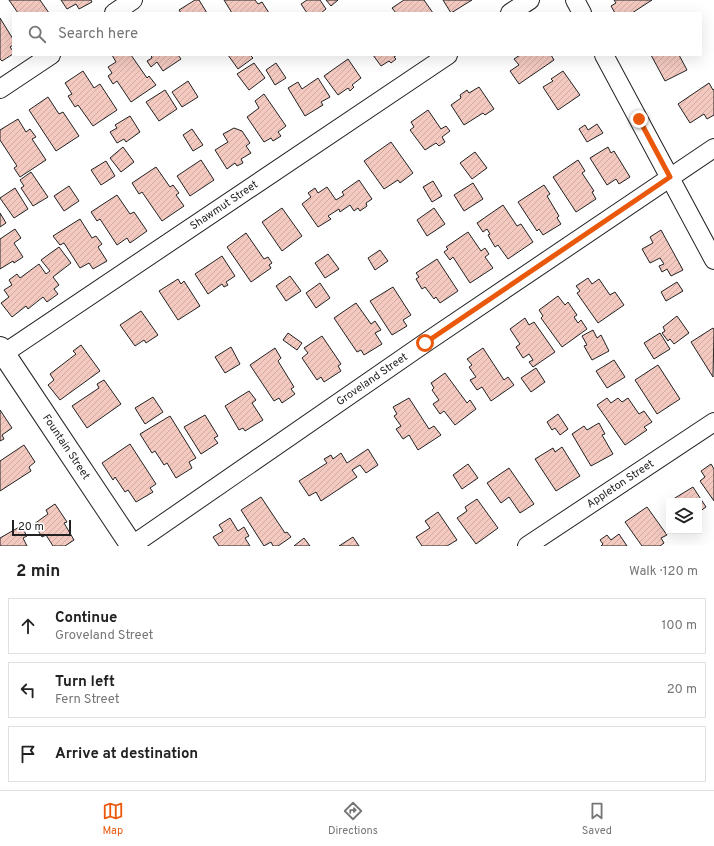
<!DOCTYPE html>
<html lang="en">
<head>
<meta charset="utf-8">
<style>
  :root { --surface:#fff; --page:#f2f2f2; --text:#222; --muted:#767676; --line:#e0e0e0; --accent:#ea580c }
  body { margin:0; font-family:Overpass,sans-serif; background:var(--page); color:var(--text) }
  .controls { position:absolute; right:12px; bottom:12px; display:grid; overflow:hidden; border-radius:0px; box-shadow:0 4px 16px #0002 }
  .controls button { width:36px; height:36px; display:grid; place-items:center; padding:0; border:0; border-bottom:1px solid var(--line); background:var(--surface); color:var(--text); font:20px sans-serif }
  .scale { position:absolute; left:12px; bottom:10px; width:59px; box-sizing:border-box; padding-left:4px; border:2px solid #222; border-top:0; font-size:11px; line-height:14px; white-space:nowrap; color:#222; -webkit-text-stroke:3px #fff; paint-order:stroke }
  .stop { position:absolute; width:12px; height:12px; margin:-9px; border:3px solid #ea580c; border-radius:50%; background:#fff }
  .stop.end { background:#ea580c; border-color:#fff; box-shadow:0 1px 4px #0008 }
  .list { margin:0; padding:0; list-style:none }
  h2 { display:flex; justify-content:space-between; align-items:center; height:52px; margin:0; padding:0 16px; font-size:17px }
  h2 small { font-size:13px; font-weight:400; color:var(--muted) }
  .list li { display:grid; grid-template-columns:26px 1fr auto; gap:12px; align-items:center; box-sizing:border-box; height:56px; margin:0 8px 8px; padding:0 8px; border:1px solid var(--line); border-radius:0px }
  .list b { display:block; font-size:15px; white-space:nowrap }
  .list p { margin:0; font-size:13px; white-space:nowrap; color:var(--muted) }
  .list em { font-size:13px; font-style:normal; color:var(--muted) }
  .icon { flex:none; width:22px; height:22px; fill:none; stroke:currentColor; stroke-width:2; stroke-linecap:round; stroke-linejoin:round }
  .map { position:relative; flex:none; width:714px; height:546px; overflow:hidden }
  .search { position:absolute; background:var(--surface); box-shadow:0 4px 16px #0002; left:12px; right:12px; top:12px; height:44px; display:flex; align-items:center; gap:10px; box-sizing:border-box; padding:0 14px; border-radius:0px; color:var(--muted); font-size:15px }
  .sheet { height:244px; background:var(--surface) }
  nav { display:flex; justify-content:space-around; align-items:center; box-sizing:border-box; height:56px; border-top:1px solid var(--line); background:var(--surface); font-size:11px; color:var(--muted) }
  nav a { display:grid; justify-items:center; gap:2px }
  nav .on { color:var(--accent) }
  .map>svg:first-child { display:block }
</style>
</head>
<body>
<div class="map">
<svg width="714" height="546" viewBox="0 0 714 546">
  <defs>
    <pattern id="building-hatch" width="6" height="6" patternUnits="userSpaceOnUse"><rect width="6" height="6" fill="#f3c9c0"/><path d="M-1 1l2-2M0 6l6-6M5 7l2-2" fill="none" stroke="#d0aca5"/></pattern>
  </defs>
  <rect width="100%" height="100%" fill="#fff"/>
  <g fill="url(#building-hatch)" stroke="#222">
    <path d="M 9,0 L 40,0 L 49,13 L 18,13 Z"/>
    <path d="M 61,0 L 91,0 L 92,2 L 79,9 L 76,4 L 67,9 Z"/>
    <path d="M 195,0 L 199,0 L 207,13 L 181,13 L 179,10 Z"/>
    <path d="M 224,0 L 255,0 L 258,4 L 262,2 L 269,13 L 232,13 Z"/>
    <path d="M 307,0 L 320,0 L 326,9 L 321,13 L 307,13 L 301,4 Z"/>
    <path d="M 326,0 L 338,0 L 331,6 Z"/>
    <path d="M 404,0 L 424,0 L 433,13 L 396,13 L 392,8 Z"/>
    <path d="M 443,0 L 472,0 L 451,13 Z"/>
    <path d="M 614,0 L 652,0 L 632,13 L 615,13 L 611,6 L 616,3 Z"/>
    <path d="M 0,18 L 13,39 L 13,45 L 10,47 L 13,51 L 13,54 L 2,61 L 0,59 Z"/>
    <path d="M 112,55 L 131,55 L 147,78 L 149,76 L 156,85 L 131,102 L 117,81 L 113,84 L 108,76 L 112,73 L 108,67 L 116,62 Z"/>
    <path d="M 151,55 L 178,55 L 181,59 L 163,71 L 157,62 L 151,67 L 147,61 L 152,58 Z"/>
    <path d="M 228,55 L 250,55 L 253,58 L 238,69 Z"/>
    <path d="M 373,55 L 397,55 L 394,57 L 396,59 L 391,63 L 389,61 L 381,66 Z"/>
    <path d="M 520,55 L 551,55 L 554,60 L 519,84 L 510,71 L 519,65 L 514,59 Z"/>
    <path d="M 651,55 L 679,55 L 687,70 L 665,81 Z"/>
    <path d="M 348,59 L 361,78 L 352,85 L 354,87 L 350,91 L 348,88 L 338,95 L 324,76 Z"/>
    <path d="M 254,63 L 265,78 L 249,90 L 237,74 Z"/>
    <path d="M 276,63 L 286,78 L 275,85 L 266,70 Z"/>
    <path d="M 83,71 L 94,88 L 100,84 L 117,110 L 93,126 L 78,105 L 75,107 L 68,96 L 72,94 L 65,83 Z"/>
    <path d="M 563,71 L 580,95 L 558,110 L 543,87 L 553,81 L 551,79 Z"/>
    <path d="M 318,78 L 330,97 L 321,102 L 323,105 L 305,116 L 288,88 L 298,82 L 302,89 Z"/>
    <path d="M 188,81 L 198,97 L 182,107 L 172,92 Z"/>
    <path d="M 709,83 L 713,90 L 714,89 L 714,115 L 707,119 L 704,114 L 690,123 L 678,104 Z"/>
    <path d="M 479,87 L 494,109 L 485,115 L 483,113 L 464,125 L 451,105 L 461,98 L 460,95 L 467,90 L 469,93 Z"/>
    <path d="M 165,90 L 177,109 L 159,121 L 146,102 Z"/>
    <path d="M 264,94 L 286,126 L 278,132 L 281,136 L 273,141 L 271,138 L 264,142 L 247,117 L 259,108 L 255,101 Z"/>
    <path d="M 48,97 L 59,114 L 63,112 L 79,136 L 56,151 L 29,110 Z"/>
    <path d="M 428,110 L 441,129 L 446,126 L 450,131 L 442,137 L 445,142 L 439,146 L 436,143 L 425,150 L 410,130 L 414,127 L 411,122 Z"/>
    <path d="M 130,116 L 140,132 L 126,142 L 124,139 L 117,143 L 110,132 L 117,128 L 115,125 Z"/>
    <path d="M 18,119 L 26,132 L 30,129 L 36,137 L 32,139 L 46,160 L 20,177 L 14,168 L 17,166 L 0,140 L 0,130 Z"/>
    <path d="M 597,124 L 603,133 L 587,142 L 579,129 L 585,125 L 588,130 Z"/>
    <path d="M 234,128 L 242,131 L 250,143 L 246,146 L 251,153 L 241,159 L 243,163 L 237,166 L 235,163 L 227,169 L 215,150 L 228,142 L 223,134 Z"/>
    <path d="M 192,129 L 203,145 L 193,151 L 183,135 Z"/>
    <path d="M 391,142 L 413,173 L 400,183 L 398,180 L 384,189 L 364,161 Z"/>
    <path d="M 123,147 L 134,162 L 121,172 L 110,158 Z"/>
    <path d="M 608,147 L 611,153 L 614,151 L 630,177 L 619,184 L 616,179 L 607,185 L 590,158 Z"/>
    <path d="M 475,152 L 487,168 L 472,179 L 460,163 Z"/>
    <path d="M 201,160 L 214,180 L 190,196 L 177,176 Z"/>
    <path d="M 578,160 L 585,171 L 582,173 L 594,191 L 592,192 L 596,199 L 576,212 L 553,177 Z"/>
    <path d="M 106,161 L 115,176 L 101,185 L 91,170 Z"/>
    <path d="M 156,167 L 170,187 L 173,185 L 179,193 L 176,195 L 184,206 L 162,221 L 142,192 L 139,194 L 132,183 Z"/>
    <path d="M 31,172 L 48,197 L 33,206 L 21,188 L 24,186 L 20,180 Z"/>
    <path d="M 359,180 L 372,199 L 366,203 L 367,206 L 360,211 L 358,208 L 354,211 L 350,205 L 340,212 L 339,209 L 328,216 L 331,219 L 318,227 L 302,204 L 311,197 L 308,193 L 315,188 L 318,193 L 327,187 L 336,200 L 344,195 L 342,192 Z"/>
    <path d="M 433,181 L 442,196 L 432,202 L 423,187 Z"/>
    <path d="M 473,183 L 483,199 L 464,211 L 454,195 Z"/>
    <path d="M 544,185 L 550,194 L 547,196 L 559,216 L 557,218 L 561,224 L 543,235 L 539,229 L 537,231 L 518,202 Z"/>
    <path d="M 69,186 L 79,201 L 64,211 L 54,196 Z"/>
    <path d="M 15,188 L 28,209 L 14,218 L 0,198 Z"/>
    <path d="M 117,195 L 130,214 L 134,212 L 147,231 L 130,243 L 127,238 L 117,245 L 100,219 L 97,221 L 91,212 Z"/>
    <path d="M 503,205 L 517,226 L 521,224 L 533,242 L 508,259 L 498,245 L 495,247 L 488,235 L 490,234 L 487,229 L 483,232 L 477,223 Z"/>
    <path d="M 282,208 L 302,236 L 282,251 L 262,222 Z"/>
    <path d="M 434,208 L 445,224 L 427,236 L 417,220 Z"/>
    <path d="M 0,213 L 6,223 L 0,227 Z"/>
    <path d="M 80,219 L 92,238 L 96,236 L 102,244 L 98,247 L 107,261 L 93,269 L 89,263 L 80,268 L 64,243 L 60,245 L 53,236 Z"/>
    <path d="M 15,229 L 21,238 L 14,243 L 23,257 L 14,263 L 13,261 L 0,269 L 0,239 Z"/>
    <path d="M 661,230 L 683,270 L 671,276 L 667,269 L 662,272 L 659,266 L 664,264 L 660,258 L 650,263 L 642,249 L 653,243 L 650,237 Z"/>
    <path d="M 468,232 L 481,251 L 485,248 L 489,254 L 485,257 L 493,268 L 470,283 L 453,257 L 450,260 L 444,252 L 448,249 L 446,247 Z"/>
    <path d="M 246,233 L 264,259 L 268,257 L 272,263 L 269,265 L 271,268 L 251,282 L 227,247 Z"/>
    <path d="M 59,247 L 71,263 L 53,277 L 59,285 L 54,289 L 58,294 L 47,302 L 43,297 L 28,309 L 26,306 L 12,317 L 1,303 L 9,297 L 4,290 L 12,285 L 9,280 L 17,274 L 20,278 L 39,264 L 46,274 L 50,271 L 41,260 Z"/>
    <path d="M 380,250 L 388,261 L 375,270 L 368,258 Z"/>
    <path d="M 328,254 L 339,269 L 325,278 L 315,263 Z"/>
    <path d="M 222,256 L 235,276 L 226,282 L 228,285 L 224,287 L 222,284 L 208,294 L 195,274 Z"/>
    <path d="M 437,259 L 458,291 L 440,303 L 436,297 L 434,299 L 425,287 L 422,289 L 416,279 L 419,277 L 416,273 Z"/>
    <path d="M 290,276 L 301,291 L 286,301 L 276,286 Z"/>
    <path d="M 588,278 L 592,284 L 599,279 L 610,295 L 615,292 L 624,305 L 598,323 L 577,293 L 580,291 L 576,286 Z"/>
    <path d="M 178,279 L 181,284 L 184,281 L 200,306 L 178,320 L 159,291 Z"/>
    <path d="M 677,282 L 683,291 L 666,301 L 661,292 Z"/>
    <path d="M 320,283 L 330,298 L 316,308 L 306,293 Z"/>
    <path d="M 393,287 L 411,315 L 403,320 L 407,326 L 392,335 L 370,301 Z"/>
    <path d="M 558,296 L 565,305 L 568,302 L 577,315 L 574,317 L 578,323 L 581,320 L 587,329 L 562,347 L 541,318 L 543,316 L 539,310 Z"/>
    <path d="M 356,303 L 371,324 L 375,321 L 381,330 L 375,333 L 382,344 L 364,355 L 361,350 L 357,352 L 334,318 Z"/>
    <path d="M 141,311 L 158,335 L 146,343 L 144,340 L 135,346 L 120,325 Z"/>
    <path d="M 677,316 L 689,333 L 674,344 L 670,339 L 668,341 L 662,333 L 665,331 L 663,327 Z"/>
    <path d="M 525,318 L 529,325 L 534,322 L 555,352 L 533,367 L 529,362 L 533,360 L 529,354 L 523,358 L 516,347 L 520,344 L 510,329 Z"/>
    <path d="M 713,328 L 714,330 L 713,377 L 691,342 Z"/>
    <path d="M 593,330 L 597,338 L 601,335 L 609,351 L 592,360 L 584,346 L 587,345 L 582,336 Z"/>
    <path d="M 288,333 L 302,343 L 297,350 L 283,340 Z"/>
    <path d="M 660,333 L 670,349 L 654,359 L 644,343 Z"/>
    <path d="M 322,336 L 341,364 L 338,366 L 341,371 L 324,382 L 321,377 L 317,380 L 302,358 L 308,353 L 304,348 Z"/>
    <path d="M 81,345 L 100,371 L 60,400 L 48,385 L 54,380 L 50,374 L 76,354 L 73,351 Z"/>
    <path d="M 231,347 L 240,364 L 225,373 L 215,357 Z"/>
    <path d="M 275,348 L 281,358 L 278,361 L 294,387 L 291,389 L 295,394 L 282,403 L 279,398 L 274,401 L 250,365 Z"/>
    <path d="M 483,348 L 504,380 L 508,377 L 514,385 L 491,401 L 482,387 L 477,390 L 470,380 L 476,377 L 469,367 L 472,365 L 467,359 Z"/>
    <path d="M 614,360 L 625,377 L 607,388 L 596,371 Z"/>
    <path d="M 658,365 L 680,399 L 657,414 L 635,380 Z"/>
    <path d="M 536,368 L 545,382 L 531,392 L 521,378 Z"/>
    <path d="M 445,373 L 467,403 L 470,400 L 476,409 L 455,425 L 444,411 L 440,414 L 433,404 L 439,400 L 432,390 L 434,388 L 431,383 Z"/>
    <path d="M 104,380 L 121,404 L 87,428 L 72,406 L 99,388 L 97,384 Z"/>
    <path d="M 249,391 L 256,400 L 252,403 L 263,420 L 245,431 L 243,428 L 239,430 L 225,406 Z"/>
    <path d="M 153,397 L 163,412 L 145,424 L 135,408 Z"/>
    <path d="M 409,398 L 429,429 L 434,426 L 441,435 L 418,450 L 409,435 L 403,439 L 396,429 L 401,426 L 394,416 L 397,414 L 393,407 Z"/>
    <path d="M 607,398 L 611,403 L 618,398 L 622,402 L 628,398 L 639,414 L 644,411 L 652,422 L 644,427 L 647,430 L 625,445 L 597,405 Z"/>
    <path d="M 0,410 L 12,428 L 2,435 L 4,439 L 0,441 Z"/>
    <path d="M 558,414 L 568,429 L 560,435 L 555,428 L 552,430 L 547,422 Z"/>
    <path d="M 205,415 L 218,436 L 214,438 L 218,443 L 201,454 L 184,427 Z"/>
    <path d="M 170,416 L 196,458 L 189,462 L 192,468 L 176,478 L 167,463 L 164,465 L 155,451 L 152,453 L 140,434 Z"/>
    <path d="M 599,423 L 605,434 L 602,435 L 613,454 L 591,466 L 572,434 L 584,426 L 587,430 Z"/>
    <path d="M 130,444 L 156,484 L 150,488 L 153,492 L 136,502 L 128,490 L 125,492 L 115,477 L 113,480 L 102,463 Z"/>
    <path d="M 24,445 L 35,462 L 29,467 L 31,471 L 0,491 L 0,461 Z"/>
    <path d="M 562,447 L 580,476 L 556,491 L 535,459 L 553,448 L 555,452 Z"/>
    <path d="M 368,449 L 378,465 L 366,473 L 360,465 L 352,470 L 357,477 L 321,501 L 316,492 L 309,496 L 299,481 L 327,463 L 324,459 L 331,455 L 333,459 L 341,453 L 347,463 Z"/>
    <path d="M 468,464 L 478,478 L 462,489 L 453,475 Z"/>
    <path d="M 711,464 L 714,469 L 714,501 L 700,481 L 705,477 L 701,471 Z"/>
    <path d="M 509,468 L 534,504 L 520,513 L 509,497 L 501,503 L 487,483 Z"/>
    <path d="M 693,487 L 706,507 L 699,512 L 699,501 L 670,501 Z"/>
    <path d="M 261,497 L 285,533 L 287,532 L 291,537 L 278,546 L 273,546 L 271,542 L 264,546 L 241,510 Z"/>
    <path d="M 477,499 L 498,528 L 476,544 L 457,518 L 467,511 L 465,507 Z"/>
    <path d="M 55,504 L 67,522 L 64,523 L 74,540 L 65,546 L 53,546 L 46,535 L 42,537 L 34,524 L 48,514 L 46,510 Z"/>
    <path d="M 647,507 L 667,535 L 661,538 L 664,543 L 660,546 L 642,546 L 625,522 Z"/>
    <path d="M 438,512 L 457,540 L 447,546 L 422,546 L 416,537 L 430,528 L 425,521 Z"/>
    <path d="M 230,518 L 238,531 L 244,527 L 249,536 L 245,538 L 250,546 L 219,546 L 213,537 L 223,531 L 219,525 Z"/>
    <path d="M 21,526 L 27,536 L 23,538 L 27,546 L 0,546 L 0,538 Z"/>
    <path d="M 619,534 L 627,546 L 601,546 L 603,544 L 600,540 L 607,535 L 611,540 Z"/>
    <path d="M 353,537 L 359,546 L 339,546 Z"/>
    <path d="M 304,538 L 310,546 L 294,546 Z"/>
  </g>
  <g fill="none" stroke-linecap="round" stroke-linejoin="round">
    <g stroke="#222" stroke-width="20">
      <g id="street">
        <path d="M 575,0 L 582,13"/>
        <path d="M 114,13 L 133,0"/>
        <path d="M 510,13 L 530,0"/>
        <path d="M 604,55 L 714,260"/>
        <path d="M 0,89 L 51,55"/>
        <path id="s1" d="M 0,356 L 448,55"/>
        <path id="s2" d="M 131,546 L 425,343 L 714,148"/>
        <path id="s3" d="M 527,546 L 714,422"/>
      </g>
    </g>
    <g stroke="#222" stroke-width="24">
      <g id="secondary">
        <path id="s4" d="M 0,348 L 132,546"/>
      </g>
    </g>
    <use href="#street" stroke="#fff" stroke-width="18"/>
    <use href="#secondary" stroke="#fff" stroke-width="22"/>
  </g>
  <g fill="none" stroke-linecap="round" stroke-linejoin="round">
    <path stroke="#ea580c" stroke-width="5" d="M 425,343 L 670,177 L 639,119"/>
  </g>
  <g text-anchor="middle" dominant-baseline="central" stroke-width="3" stroke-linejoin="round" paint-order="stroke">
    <g font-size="11" fill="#222" stroke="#fff">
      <text stroke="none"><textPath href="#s1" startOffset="270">Shawmut Street</textPath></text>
      <text stroke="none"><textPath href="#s2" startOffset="293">Groveland Street</textPath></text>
      <text stroke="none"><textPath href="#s4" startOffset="119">Fountain Street</textPath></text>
      <text stroke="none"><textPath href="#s3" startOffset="112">Appleton Street</textPath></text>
    </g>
  </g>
</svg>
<div class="controls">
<button><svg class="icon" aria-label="layers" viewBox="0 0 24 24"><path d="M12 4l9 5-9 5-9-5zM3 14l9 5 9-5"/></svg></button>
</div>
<div class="scale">20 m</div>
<div class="stop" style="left:425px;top:343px"></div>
<div class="stop end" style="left:639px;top:119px"></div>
<div class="search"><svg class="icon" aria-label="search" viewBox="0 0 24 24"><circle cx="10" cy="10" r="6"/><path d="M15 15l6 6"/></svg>Search here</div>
</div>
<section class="sheet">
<h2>2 min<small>Walk · 120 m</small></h2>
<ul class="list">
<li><svg class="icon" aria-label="ahead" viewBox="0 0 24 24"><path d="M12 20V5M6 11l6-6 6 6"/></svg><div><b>Continue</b><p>Groveland Street</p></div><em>100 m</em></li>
<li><svg class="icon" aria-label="left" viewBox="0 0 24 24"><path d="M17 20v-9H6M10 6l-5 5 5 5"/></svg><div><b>Turn left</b><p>Fern Street</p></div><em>20 m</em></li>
<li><svg class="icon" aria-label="arrive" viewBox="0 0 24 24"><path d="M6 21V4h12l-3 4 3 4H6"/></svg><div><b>Arrive at destination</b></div></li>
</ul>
</section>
<nav>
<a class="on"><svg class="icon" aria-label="map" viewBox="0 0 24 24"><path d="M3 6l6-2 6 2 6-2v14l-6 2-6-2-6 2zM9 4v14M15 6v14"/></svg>Map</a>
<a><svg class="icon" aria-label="directions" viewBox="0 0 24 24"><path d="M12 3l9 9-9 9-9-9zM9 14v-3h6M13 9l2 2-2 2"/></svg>Directions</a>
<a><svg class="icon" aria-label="saved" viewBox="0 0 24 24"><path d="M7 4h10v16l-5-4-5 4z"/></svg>Saved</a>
</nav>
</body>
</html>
